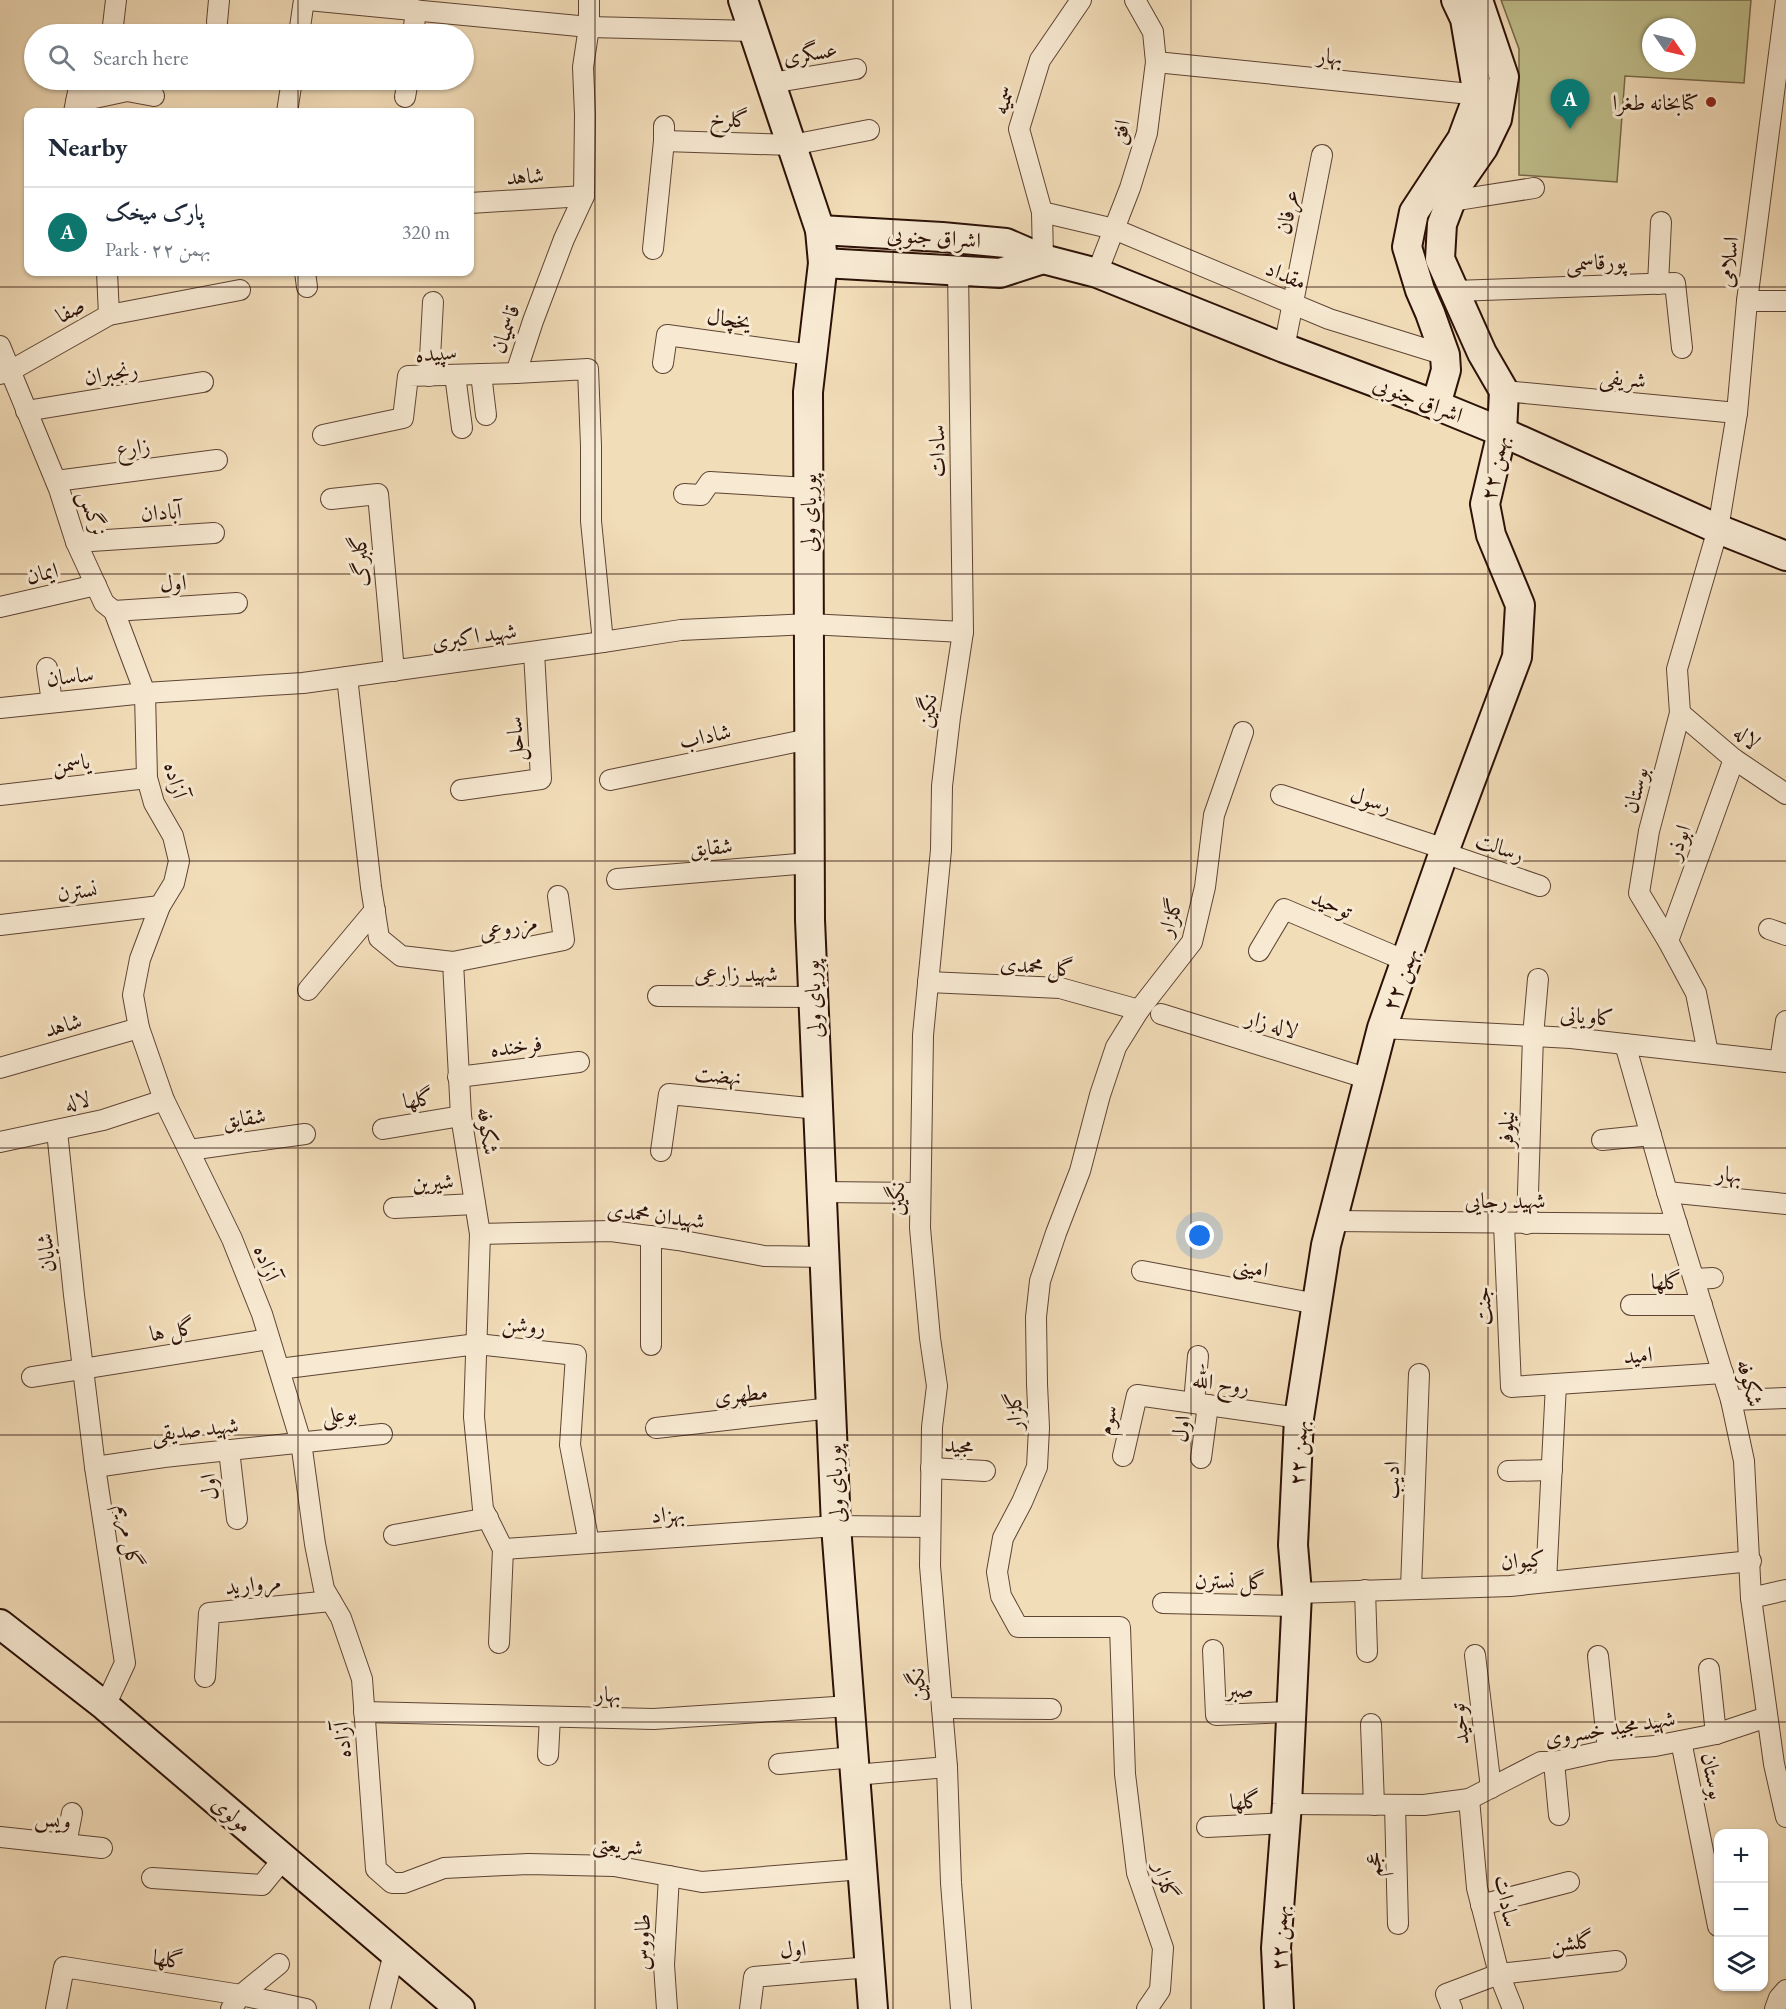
<!DOCTYPE html>
<html lang="en">
<head>
<meta charset="utf-8">
<style>
  :root { --surface:#fff; --page:#f2f2f3; --text:#1f2937; --muted:#747a83; --line:#e0e1e3; --accent:#0f766e }
  body { margin:0; font-family:"EB Garamond",Amiri,serif; background:var(--page); color:var(--text) }
  .controls { position:absolute; right:18px; bottom:18px; display:grid; overflow:hidden; border-radius:12px; box-shadow:0 2px 4px #0004 }
  .controls button { width:54px; height:54px; display:grid; place-items:center; padding:0; border:0; border-bottom:2px solid var(--line); background:var(--surface); color:var(--text); font:30px sans-serif }
  .compass { position:absolute; left:1642px; top:18px; width:54px; height:54px; border-radius:50%; background:var(--surface); box-shadow:0 2px 4px #0004; rotate:124deg }
  .you { position:absolute; left:1200px; top:1236px; width:21px; height:21px; margin:-15px; border:4px solid #fff; border-radius:50%; background:#1a73e8; box-shadow:0 0 0 9px #1a73e833 }
  .badge { display:grid; place-items:center; width:39px; height:39px; border-radius:50%; background:var(--accent); color:#fff; font-size:20px; font-weight:700 }
  .pin { position:absolute; translate:-50% -50px; filter:drop-shadow(0 2px 3px #0008) }
  .pin::after { content:''; position:absolute; top:32px; width:21px; height:18px; background:inherit; clip-path:polygon(0 0,100% 0,50% 100%) }
  .list { margin:0; padding:0; list-style:none }
  h2 { display:flex; justify-content:space-between; align-items:center; height:78px; margin:0; padding:0 24px; font-size:26px }
  h2 small { font-size:20px; font-weight:400; color:var(--muted) }
  .list li { display:grid; grid-template-columns:39px 1fr auto; gap:18px; align-items:center; box-sizing:border-box; height:90px; padding:0 24px; border-top:2px solid var(--line) }
  .list b { display:block; font-size:22px; white-space:nowrap }
  .list p { margin:0; font-size:20px; white-space:nowrap; color:var(--muted) }
  .list em { font-size:20px; font-style:normal; color:var(--muted) }
  .icon { flex:none; width:33px; height:33px; fill:none; stroke:currentColor; stroke-width:2; stroke-linecap:round; stroke-linejoin:round }
  .map { position:relative; flex:none; width:1786px; height:2009px; overflow:hidden }
  .search { position:absolute; background:var(--surface); box-shadow:0 2px 4px #0004; left:24px; top:24px; width:450px; height:66px; display:flex; align-items:center; gap:15px; box-sizing:border-box; padding:0 21px; border-radius:33px; color:var(--muted); font-size:22px }
  .panel { position:absolute; background:var(--surface); box-shadow:0 2px 4px #0004; left:24px; top:108px; width:450px; height:168px; border-radius:12px }
  .map>svg:first-child { display:block }
</style>
</head>
<body>
<div class="map">
<svg width="1786" height="2009" viewBox="0 0 1786 2009">
  <rect width="100%" height="100%" fill="#f2ddb9"/>
  <filter id="stains"><feTurbulence type="fractalNoise" baseFrequency=".00333" numOctaves="4"/><feColorMatrix values="0 0 0 0 .2 0 0 0 0 .09 0 0 0 0 .02 0 0 0 .5 -.17"/></filter>
  <radialGradient id="worn" r=".72"><stop offset=".6" stop-color="#630" stop-opacity="0"/><stop offset="1" stop-color="#630" stop-opacity=".3"/></radialGradient>
  <path fill="#bfbf8c" stroke="#76684a" stroke-width="1.5" fill-rule="evenodd" d="M 1501,0 L 1751,0 L 1744,83 L 1625,76 L 1617,182 L 1519,175 L 1519,49 ZM 1651,27 L 1687,27 L 1687,63 L 1651,63 Z"/>
  <g fill="none" stroke-linecap="round" stroke-linejoin="round">
    <g stroke="#5e4434" stroke-width="22">
      <g id="street">
        <path d="M 308,0 L 589,27 L 754,31"/>
        <path d="M 589,0 L 589,27 L 583,67 L 585,115 L 584,196 L 564,239 L 533,321 L 516,373 L 588,369 L 591,446 L 591,521 L 603,642"/>
        <path d="M 217,22 L 219,0"/>
        <path d="M 112,34 L 116,0"/>
        <path d="M 299,34 L 304,0"/>
        <path d="M 413,34 L 416,10"/>
        <path d="M 1156,62 L 1490,96"/>
        <path d="M 771,83 L 856,69"/>
        <path d="M 405,97 L 408,80"/>
        <path d="M 76,102 L 127,91 L 154,96"/>
        <path d="M 74,112 L 79,87 L 90,80"/>
        <path d="M 287,112 L 292,80"/>
        <path d="M 664,141 L 792,145 L 869,130"/>
        <path d="M 1451,201 L 1534,188"/>
        <path d="M 470,203 L 584,196"/>
        <path d="M 1042,212 L 1114,229 L 1329,319 L 1445,355"/>
        <path d="M 653,249 L 664,141 L 664,126"/>
        <path d="M 1043,259 L 1042,212 L 1019,129 L 1040,60 L 1081,0"/>
        <path d="M 958,269 L 963,632 L 950,717 L 942,786 L 941,850 L 923,1035 L 920,1228 L 930,1338 L 937,1386 L 932,1427 L 930,1566 L 947,1767 L 951,1883 L 961,2009"/>
        <path d="M 107,272 L 109,315"/>
        <path d="M 305,272 L 307,287"/>
        <path d="M 1097,273 L 1130,188 L 1147,133 L 1156,62 L 1153,32 L 1135,0"/>
        <path d="M 1658,284 L 1661,222"/>
        <path d="M 1454,291 L 1675,283 L 1682,348"/>
        <path d="M 1747,301 L 1786,301"/>
        <path d="M 0,346 L 59,489 L 76,542 L 104,603 L 114,611 L 145,693 L 147,778 L 154,803 L 173,836 L 179,861 L 174,883 L 160,906 L 140,959 L 133,995 L 139,1028 L 164,1100 L 232,1239 L 262,1314 L 301,1442 L 315,1544 L 324,1589 L 341,1618 L 362,1679 L 376,1869 L 392,1883 L 404,1883 L 444,1868 L 528,1864 L 614,1866 L 702,1882 L 862,1869"/>
        <path d="M 1284,348 L 1322,155"/>
        <path d="M 663,363 L 667,335 L 812,355"/>
        <path d="M 0,374 L 10,371 L 109,315 L 240,290"/>
        <path d="M 481,374 L 486,415"/>
        <path d="M 455,375 L 462,428"/>
        <path d="M 429,376 L 433,302"/>
        <path d="M 1504,391 L 1737,413"/>
        <path d="M 26,411 L 203,382"/>
        <path d="M 323,435 L 403,418 L 408,376 L 516,373"/>
        <path d="M 56,481 L 217,460"/>
        <path d="M 684,494 L 701,495 L 710,482 L 808,488"/>
        <path d="M 331,499 L 378,494 L 394,671"/>
        <path d="M 76,542 L 214,533"/>
        <path d="M 0,607 L 96,585"/>
        <path d="M 114,611 L 237,603"/>
        <path d="M 47,668 L 52,702"/>
        <path d="M 347,677 L 371,887 L 379,938 L 401,956 L 453,962 L 461,1116 L 480,1234 L 474,1417 L 483,1509 L 503,1549 L 499,1643"/>
        <path d="M 0,708 L 145,693 L 303,683 L 603,642 L 681,630 L 809,624 L 963,632"/>
        <path d="M 1680,713 L 1734,759 L 1786,794"/>
        <path d="M 610,780 L 809,739"/>
        <path d="M 461,790 L 541,779 L 534,652"/>
        <path d="M 0,795 L 147,778"/>
        <path d="M 1281,795 L 1445,849"/>
        <path d="M 1444,853 L 1540,886"/>
        <path d="M 617,879 L 809,863"/>
        <path d="M 0,925 L 160,906"/>
        <path d="M 1769,929 L 1786,935"/>
        <path d="M 1668,941 L 1734,759"/>
        <path d="M 1259,951 L 1284,909 L 1406,961"/>
        <path d="M 453,962 L 564,940 L 558,896"/>
        <path d="M 928,982 L 1060,988 L 1139,1010"/>
        <path d="M 308,990 L 375,910"/>
        <path d="M 658,996 L 813,997"/>
        <path d="M 1161,1014 L 1369,1079"/>
        <path d="M 1382,1028 L 1571,1038 L 1786,1062"/>
        <path d="M 1625,1044 L 1667,1192 L 1731,1400 L 1744,1461 L 1751,1598 L 1774,1764 L 1786,1817"/>
        <path d="M 1708,1053 L 1696,993 L 1668,941 L 1639,893 L 1649,831 L 1680,713 L 1677,669 L 1718,529 L 1737,413 L 1747,301 L 1786,0"/>
        <path d="M 1780,1061 L 1786,1021"/>
        <path d="M 0,1068 L 139,1028"/>
        <path d="M 458,1077 L 579,1062"/>
        <path d="M 383,1129 L 461,1116"/>
        <path d="M 57,1131 L 74,1295 L 95,1467 L 125,1663 L 105,1706"/>
        <path d="M 1602,1140 L 1651,1135"/>
        <path d="M 0,1142 L 103,1120 L 164,1100"/>
        <path d="M 189,1150 L 305,1134"/>
        <path d="M 661,1151 L 669,1094 L 818,1109"/>
        <path d="M 822,1192 L 920,1193"/>
        <path d="M 1667,1192 L 1786,1204"/>
        <path d="M 394,1208 L 475,1204"/>
        <path d="M 1332,1221 L 1677,1224"/>
        <path d="M 1504,1224 L 1511,1387 L 1723,1373"/>
        <path d="M 1527,1224 L 1533,1036 L 1538,979"/>
        <path d="M 480,1234 L 611,1231 L 678,1240 L 764,1256 L 825,1257"/>
        <path d="M 651,1236 L 651,1345"/>
        <path d="M 1142,1271 L 1317,1304"/>
        <path d="M 1694,1279 L 1713,1278"/>
        <path d="M 1631,1305 L 1702,1305"/>
        <path d="M 279,1369 L 477,1344 L 576,1355 L 570,1445 L 589,1543"/>
        <path d="M 32,1377 L 269,1339"/>
        <path d="M 1731,1400 L 1786,1398"/>
        <path d="M 1194,1403 L 1198,1356"/>
        <path d="M 656,1428 L 831,1408"/>
        <path d="M 229,1450 L 237,1519"/>
        <path d="M 1123,1456 L 1137,1395 L 1299,1418"/>
        <path d="M 1201,1458 L 1208,1405"/>
        <path d="M 95,1467 L 164,1457 L 382,1434"/>
        <path d="M 931,1468 L 985,1471"/>
        <path d="M 1508,1471 L 1552,1470"/>
        <path d="M 394,1535 L 488,1518"/>
        <path d="M 503,1549 L 836,1526 L 930,1527"/>
        <path d="M 1546,1582 L 1556,1384"/>
        <path d="M 1411,1588 L 1419,1374"/>
        <path d="M 1365,1590 L 1367,1652"/>
        <path d="M 1297,1593 L 1510,1586 L 1751,1561"/>
        <path d="M 1751,1598 L 1786,1590"/>
        <path d="M 1163,1603 L 1296,1606"/>
        <path d="M 1213,1650 L 1216,1715 L 1290,1712"/>
        <path d="M 1475,1655 L 1491,1788"/>
        <path d="M 1598,1656 L 1608,1750"/>
        <path d="M 1709,1669 L 1716,1734"/>
        <path d="M 205,1677 L 209,1613 L 331,1601"/>
        <path d="M 942,1708 L 1051,1709"/>
        <path d="M 364,1712 L 654,1719 L 850,1706"/>
        <path d="M 1371,1724 L 1374,1805"/>
        <path d="M 1681,1741 L 1718,1926"/>
        <path d="M 548,1755 L 550,1717"/>
        <path d="M 1554,1762 L 1559,1815"/>
        <path d="M 779,1764 L 854,1757"/>
        <path d="M 855,1775 L 947,1767"/>
        <path d="M 1469,1799 L 1477,1888 L 1499,1974 L 1513,2009"/>
        <path d="M 1287,1804 L 1424,1805 L 1469,1799 L 1541,1762 L 1554,1762 L 1608,1750 L 1655,1746 L 1716,1734 L 1767,1717"/>
        <path d="M 1395,1805 L 1398,1924"/>
        <path d="M 1207,1827 L 1285,1823"/>
        <path d="M 0,1837 L 102,1848"/>
        <path d="M 66,1844 L 72,1813"/>
        <path d="M 152,1878 L 262,1885 L 284,1858"/>
        <path d="M 1481,1905 L 1569,1882"/>
        <path d="M 56,2009 L 64,1967 L 241,1995 L 306,2009"/>
        <path d="M 231,2009 L 241,1995 L 279,1964"/>
        <path d="M 380,2009 L 394,1953"/>
        <path d="M 667,2009 L 664,1965 L 669,1876"/>
        <path d="M 750,2009 L 754,1977 L 870,1967"/>
        <path d="M 1147,2009 L 1160,1990 L 1163,1948 L 1137,1873 L 1125,1774 L 1120,1627 L 1018,1627 L 1001,1596 L 997,1572 L 1003,1538 L 1022,1502 L 1037,1467 L 1039,1428 L 1037,1384 L 1036,1317 L 1040,1281 L 1056,1233 L 1080,1171 L 1100,1095 L 1116,1047 L 1139,1010 L 1192,942 L 1205,887 L 1214,815 L 1243,732"/>
        <path d="M 1452,2009 L 1446,1994 L 1499,1974 L 1616,1961"/>
        <path d="M 1775,2009 L 1779,1998 L 1786,1990"/>
      </g>
    </g>
    <g stroke="#2c1107" stroke-width="32">
      <g id="secondary">
        <path d="M 743,0 L 820,230 L 823,263 L 808,392 L 810,920 L 836,1526 L 873,2009"/>
        <path d="M 820,230 L 942,237 L 1006,243 L 1043,259 L 1097,273 L 1284,348 L 1436,405 L 1502,432 L 1718,529 L 1786,556"/>
        <path d="M 823,263 L 1000,273 L 1043,259"/>
        <path d="M 1436,405 L 1446,370 L 1445,355 L 1430,313 L 1420,290 L 1407,247 L 1414,212 L 1462,139 L 1478,96 L 1465,19 L 1456,0"/>
        <path d="M 0,1624 L 105,1706 L 460,2009"/>
        <path d="M 1279,2009 L 1276,1948 L 1287,1804 L 1297,1593 L 1293,1545 L 1299,1418 L 1326,1245 L 1382,1028 L 1445,849 L 1517,657 L 1520,605 L 1491,535 L 1485,504 L 1502,432 L 1504,391 L 1482,353 L 1440,259 L 1442,224 L 1456,187 L 1483,148 L 1497,119 L 1504,77 L 1478,0"/>
      </g>
    </g>
    <use href="#street" stroke="#f7e9d2" stroke-width="20"/>
    <use href="#secondary" stroke="#f7e9d2" stroke-width="28"/>
  </g>
  <path fill="none" stroke="#2c1107" stroke-width="1.5" stroke-opacity="0.55" d="M 298,0 L 298,34M 595,0 L 595,2009M 893,0 L 893,2009M 1191,0 L 1191,2009M 1488,0 L 1488,2009M 298,80 L 298,112M 298,272 L 298,2009M 0,287 L 1786,287M 0,574 L 1786,574M 0,861 L 1786,861M 0,1148 L 1786,1148M 0,1435 L 1786,1435M 0,1722 L 1786,1722"/>
  <circle fill="#8f2418" stroke="#f7e9d2" stroke-width="2" cx="1711" cy="102" r="6"/>
  <g text-anchor="middle" dominant-baseline="central" stroke-width="6" stroke-linejoin="round" paint-order="stroke">
    <g font-size="22" fill="#2c1107" stroke="#f7e9d2">
      <text transform="translate(810 53) rotate(-9)">عسگری</text>
      <text transform="translate(1330 56) rotate(6)">بهار</text>
      <text transform="translate(1003 100) rotate(-74)">سمیه</text>
      <text transform="translate(729 119) rotate(2)">گلرخ</text>
      <text transform="translate(1120 132) rotate(-77)">افق</text>
      <text transform="translate(525 176) rotate(-4)">شاهد</text>
      <text transform="translate(1287 212) rotate(-79)">عرفان</text>
      <text transform="translate(934 237) rotate(4)">اشراق جنوبی</text>
      <text transform="translate(1596 262) rotate(-2)">پورقاسمی</text>
      <text transform="translate(1728 262) rotate(-83)">اسلامی</text>
      <text transform="translate(1286 275) rotate(23)">مقداد</text>
      <text transform="translate(70 310) rotate(-30)">صفا</text>
      <text transform="translate(729 319) rotate(8)">یخچال</text>
      <text transform="translate(505 329) rotate(-71)">قاسمیان</text>
      <text transform="translate(436 353) rotate(-5)">سپیده</text>
      <text transform="translate(111 373) rotate(-9)">رنجبران</text>
      <text transform="translate(1623 378) rotate(6)">شریفی</text>
      <text transform="translate(1418 399) rotate(21)">اشراق جنوبی</text>
      <text transform="translate(133 447) rotate(-7)">زارع</text>
      <text transform="translate(937 451) rotate(-91)">سادات</text>
      <text transform="translate(1494 468) rotate(-79)">۲۲ بهمن</text>
      <text transform="translate(161 512) rotate(-4)">آبادان</text>
      <text transform="translate(93 513) rotate(71)">نرگس</text>
      <text transform="translate(808 513) rotate(-90)">پوریای ولی</text>
      <text transform="translate(360 561) rotate(-95)">گلبرگ</text>
      <text transform="translate(42 573) rotate(-13)">ایمان</text>
      <text transform="translate(173 583) rotate(-4)">اول</text>
      <text transform="translate(474 636) rotate(-8)">شهید اکبری</text>
      <text transform="translate(70 676) rotate(-6)">ساسان</text>
      <text transform="translate(927 711) rotate(-82)">نگین</text>
      <text transform="translate(705 736) rotate(-12)">شاداب</text>
      <text transform="translate(1747 737) rotate(39)">لاله</text>
      <text transform="translate(515 739) rotate(-93)">ساحل</text>
      <text transform="translate(71 763) rotate(-7)">یاسمن</text>
      <text transform="translate(176 780) rotate(75)">آزاده</text>
      <text transform="translate(1635 790) rotate(-75)">بوستان</text>
      <text transform="translate(1371 800) rotate(18)">رسول</text>
      <text transform="translate(1678 842) rotate(-70)">ابوذر</text>
      <text transform="translate(711 847) rotate(-5)">شقایق</text>
      <text transform="translate(1500 847) rotate(19)">رسالت</text>
      <text transform="translate(77 891) rotate(-7)">نسترن</text>
      <text transform="translate(1332 904) rotate(23)">توحید</text>
      <text transform="translate(1170 917) rotate(-72)">گلزار</text>
      <text transform="translate(508 927) rotate(-11)">مزروعی</text>
      <text transform="translate(1037 966) rotate(5)">گل محمدی</text>
      <text x="736" y="973">شهید زارعی</text>
      <text transform="translate(1400 979) rotate(-70)">۲۲ بهمن</text>
      <text transform="translate(813 999) rotate(-93)">پوریای ولی</text>
      <text transform="translate(1587 1016) rotate(5)">کاویانی</text>
      <text transform="translate(1272 1024) rotate(17)">لاله زار</text>
      <text transform="translate(63 1025) rotate(-16)">شاهد</text>
      <text transform="translate(516 1046) rotate(-7)">فرخنده</text>
      <text transform="translate(718 1075) rotate(6)">نهضت</text>
      <text transform="translate(418 1099) rotate(-9)">گلها</text>
      <text transform="translate(77 1101) rotate(-14)">لاله</text>
      <text transform="translate(244 1118) rotate(-8)">شقایق</text>
      <text transform="translate(1506 1129) rotate(-88)">نیلوفر</text>
      <text transform="translate(488 1131) rotate(82)">شکوفه</text>
      <text transform="translate(1729 1174) rotate(6)">بهار</text>
      <text transform="translate(433 1182) rotate(-3)">شیرین</text>
      <text transform="translate(896 1199) rotate(-90)">نگین</text>
      <text x="1505" y="1200">شهید رجایی</text>
      <text transform="translate(656 1215) rotate(7)">شهیدان محمدی</text>
      <text transform="translate(46 1253) rotate(-96)">شایان</text>
      <text transform="translate(267 1263) rotate(69)">آزاده</text>
      <text transform="translate(1251 1267) rotate(11)">امینی</text>
      <text x="1666" y="1281">گلها</text>
      <text transform="translate(1483 1306) rotate(-92)">جنت</text>
      <text transform="translate(524 1325) rotate(6)">روشن</text>
      <text transform="translate(172 1330) rotate(-10)">گل ها</text>
      <text transform="translate(1638 1355) rotate(-4)">امید</text>
      <text transform="translate(1221 1383) rotate(8)">روح الله</text>
      <text transform="translate(1750 1383) rotate(75)">شکوفه</text>
      <text transform="translate(741 1394) rotate(-6)">مطهری</text>
      <text transform="translate(1014 1411) rotate(-92)">گلزار</text>
      <text transform="translate(339 1414) rotate(-6)">بوعلی</text>
      <text transform="translate(1107 1420) rotate(-77)">سوم</text>
      <text transform="translate(195 1429) rotate(-6)">شهید صدیقی</text>
      <text transform="translate(1181 1429) rotate(-83)">اول</text>
      <text transform="translate(959 1445) rotate(4)">مجید</text>
      <text transform="translate(1298 1453) rotate(-87)">۲۲ بهمن</text>
      <text transform="translate(1391 1480) rotate(-88)">ادیب</text>
      <text transform="translate(835 1484) rotate(-93)">پوریای ولی</text>
      <text transform="translate(209 1487) rotate(-97)">اول</text>
      <text transform="translate(668 1514) rotate(-4)">بهزاد</text>
      <text transform="translate(130 1536) rotate(81)">گل مریم</text>
      <text transform="translate(1523 1560) rotate(-5)">کیوان</text>
      <text transform="translate(1230 1581) rotate(1)">گل نسترن</text>
      <text transform="translate(253 1584) rotate(-6)">مروارید</text>
      <text transform="translate(917 1685) rotate(-94)">نگین</text>
      <text x="1240" y="1689">صبر</text>
      <text transform="translate(608 1694) rotate(1)">بهار</text>
      <text transform="translate(1459 1724) rotate(-97)">توحید</text>
      <text transform="translate(1610 1728) rotate(-9)">شهید مجید خسروی</text>
      <text transform="translate(342 1740) rotate(-94)">آزاده</text>
      <text transform="translate(1713 1776) rotate(79)">بوستان</text>
      <text transform="translate(1245 1801) rotate(-3)">گلها</text>
      <text transform="translate(232 1814) rotate(40)">مولوی</text>
      <text transform="translate(53 1819) rotate(6)">ویس</text>
      <text transform="translate(618 1845) rotate(6)">شریعتی</text>
      <text transform="translate(1373 1865) rotate(-92)">عجم</text>
      <text transform="translate(1166 1881) rotate(74)">گلزار</text>
      <text transform="translate(1507 1901) rotate(78)">سادات</text>
      <text transform="translate(1279 1938) rotate(-89)">۲۲ بهمن</text>
      <text transform="translate(642 1942) rotate(-89)">طاووس</text>
      <text transform="translate(1572 1942) rotate(-6)">گلشن</text>
      <text transform="translate(793 1949) rotate(-5)">اول</text>
      <text transform="translate(168 1959) rotate(9)">گلها</text>
    </g>
    <g font-size="22" fill="#2c1107" stroke="#f7e9d2" text-anchor="end">
      <text x="1699" y="102">کتابخانه طغرا</text>
    </g>
  </g>
  <rect width="100%" height="100%" filter="url(#stains)"/>
  <rect width="100%" height="100%" fill="url(#worn)"/>
</svg>
<div class="controls">
<button>+</button>
<button>−</button>
<button><svg class="icon" aria-label="layers" viewBox="0 0 24 24"><path d="M12 4l9 5-9 5-9-5zM3 14l9 5 9-5"/></svg></button>
</div>
<svg class="compass" viewBox="-18 -18 36 36"><path d="M0-13l5 13h-10z" fill="#e53935"/><path d="M0 13l5-13h-10z" fill="#747a83"/></svg>
<div class="you"></div>
<div class="pin badge" style="left:1570px;top:129px">A</div>
<div class="search"><svg class="icon" aria-label="search" viewBox="0 0 24 24"><circle cx="10" cy="10" r="6"/><path d="M15 15l6 6"/></svg>Search here</div>
<section class="panel">
<h2>Nearby<small></small></h2>
<ul class="list">
<li><span class="badge">A</span><div><b>پارک میخک</b><p>Park · ۲۲ بهمن</p></div><em>320 m</em></li>
</ul>
</section>
</div>
</body>
</html>
